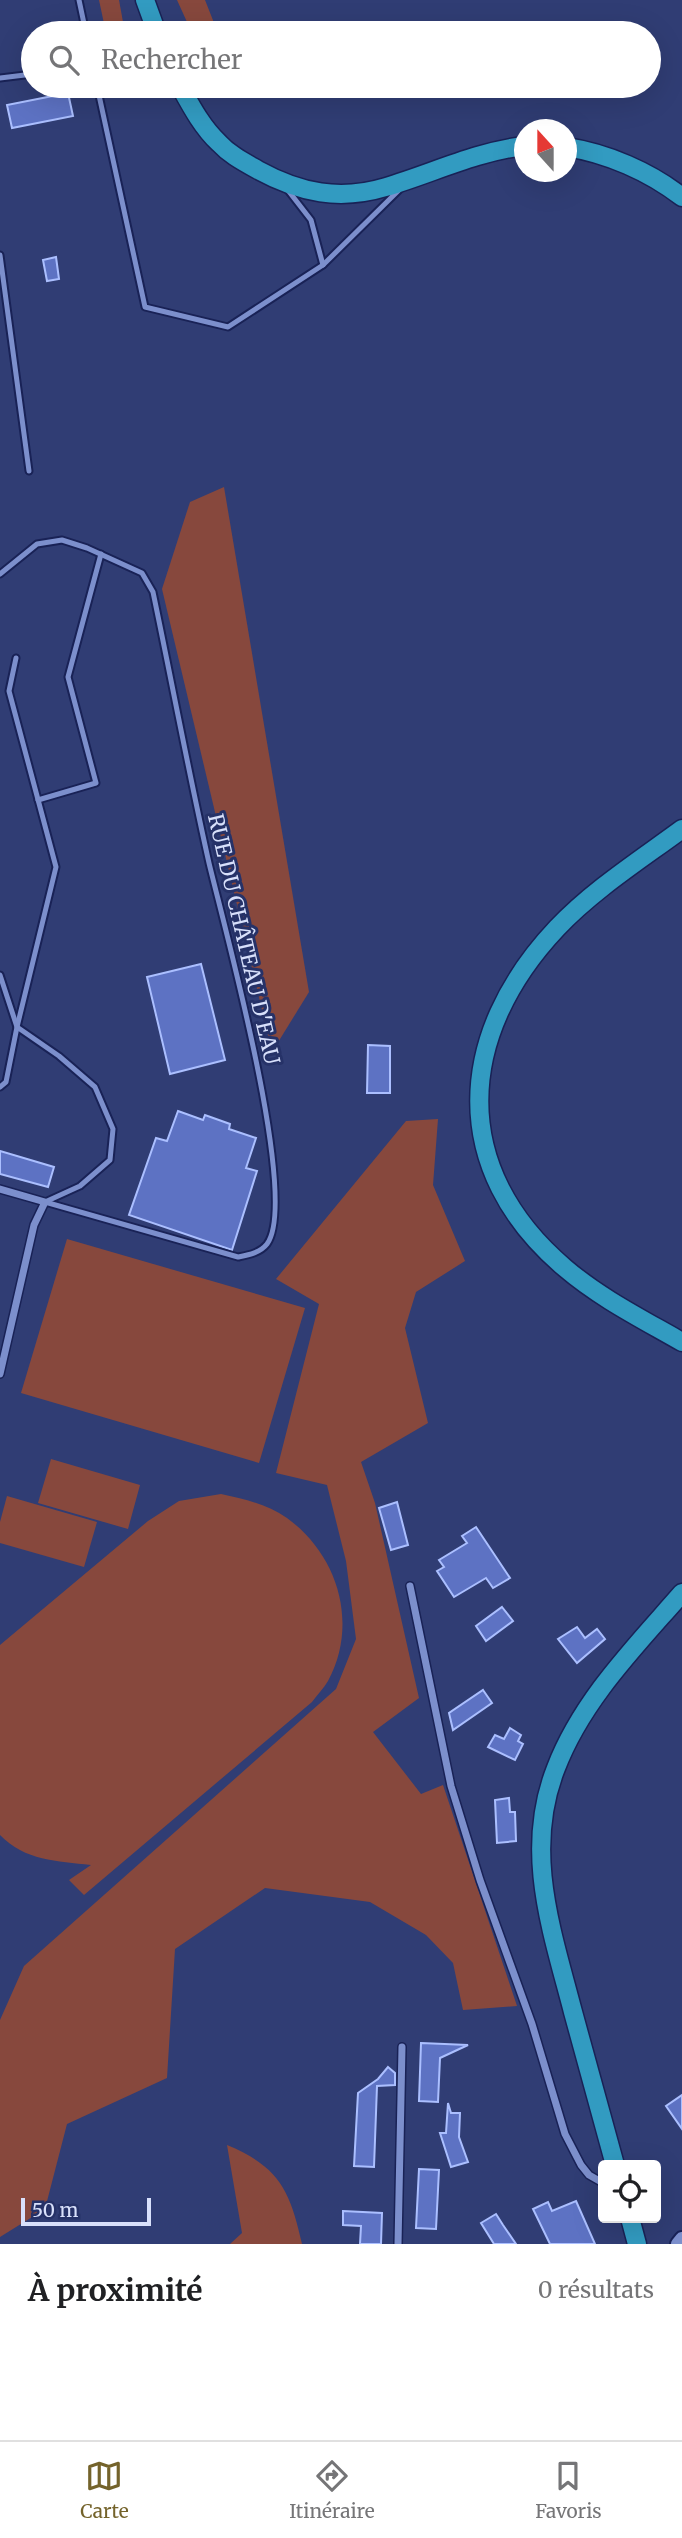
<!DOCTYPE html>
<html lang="fr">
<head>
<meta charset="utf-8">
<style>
  :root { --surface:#fff; --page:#f2f2f2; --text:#202124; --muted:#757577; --line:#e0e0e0; --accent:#74632b }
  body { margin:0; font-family:Merriweather,serif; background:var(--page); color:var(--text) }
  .controls { position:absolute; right:21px; bottom:21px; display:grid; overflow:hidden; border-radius:7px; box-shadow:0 7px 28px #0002 }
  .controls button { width:63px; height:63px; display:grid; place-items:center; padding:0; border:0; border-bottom:2px solid var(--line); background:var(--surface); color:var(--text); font:35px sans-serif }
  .compass { position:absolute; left:514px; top:119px; width:63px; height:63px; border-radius:50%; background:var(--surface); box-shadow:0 7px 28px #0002; rotate:339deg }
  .scale { position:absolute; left:21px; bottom:18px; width:130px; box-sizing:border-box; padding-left:7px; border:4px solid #d8e0fb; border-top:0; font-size:19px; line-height:24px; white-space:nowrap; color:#d8e0fb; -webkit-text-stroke:5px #263268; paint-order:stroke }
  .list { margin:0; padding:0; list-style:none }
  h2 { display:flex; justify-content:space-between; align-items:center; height:91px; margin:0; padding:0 28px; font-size:30px }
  h2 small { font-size:23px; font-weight:400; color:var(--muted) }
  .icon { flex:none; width:38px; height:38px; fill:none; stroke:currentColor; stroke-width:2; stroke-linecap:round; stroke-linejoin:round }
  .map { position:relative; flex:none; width:682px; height:2244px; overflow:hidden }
  .search { position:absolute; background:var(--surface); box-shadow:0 7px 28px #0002; left:21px; right:21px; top:21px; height:77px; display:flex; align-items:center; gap:18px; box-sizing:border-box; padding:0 24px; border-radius:38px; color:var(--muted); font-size:26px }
  .sheet { height:196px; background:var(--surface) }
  nav { display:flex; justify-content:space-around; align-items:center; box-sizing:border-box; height:98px; border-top:2px solid var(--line); background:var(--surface); font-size:19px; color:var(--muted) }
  nav a { display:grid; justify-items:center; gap:4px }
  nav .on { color:var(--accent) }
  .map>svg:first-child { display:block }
</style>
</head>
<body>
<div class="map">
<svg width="682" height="2244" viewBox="0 0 682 2244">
  <rect width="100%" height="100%" fill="#303d74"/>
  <g fill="#87483d">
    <path d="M 99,0 L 119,0 L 125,33 L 106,33 Z"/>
    <path d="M 177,0 L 205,0 L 218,33 L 192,33 Z"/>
    <path d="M 224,487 L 309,992 L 272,1052 L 162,589 L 190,502 Z"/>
    <path d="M 438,1119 L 433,1185 L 465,1261 L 416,1292 L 405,1328 L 428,1423 L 361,1462 L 375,1503 L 419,1698 L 373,1732 L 421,1794 L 443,1785 L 517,2006 L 463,2010 L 453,1963 L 426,1935 L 370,1902 L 265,1888 L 175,1949 L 167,2078 L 67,2124 L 45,2209 L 0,2237 L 0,2020 L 24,1966 L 336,1689 L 356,1639 L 346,1561 L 327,1485 L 276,1473 L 319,1304 L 276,1279 L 406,1121 Z"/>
    <path d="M 67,1239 L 305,1308 L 259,1463 L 21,1393 Z"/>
    <path d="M 51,1459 L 140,1485 L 128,1529 L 38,1503 Z"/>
    <path d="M 221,1494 C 244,1499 267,1504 287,1518 C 338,1555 359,1623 328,1681 C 324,1688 317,1695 312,1702 L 84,1895 L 69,1880 L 91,1865 C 57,1861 25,1861 0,1835 L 0,1645 L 148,1521 L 179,1501 Z"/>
    <path d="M 7,1496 L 97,1522 L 84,1567 L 0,1543 L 0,1522 Z"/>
    <path d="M 227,2145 C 280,2167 290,2191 302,2244 L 230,2244 L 242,2233 Z"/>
  </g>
  <g fill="#5d72c3" stroke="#abbfff" stroke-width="2">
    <path d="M 68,93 L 73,116 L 12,128 L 7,105 Z"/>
    <path d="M 56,257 L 59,279 L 47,281 L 43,260 Z"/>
    <path d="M 201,964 L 225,1060 L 170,1074 L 147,977 Z"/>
    <path d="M 368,1045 L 390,1046 L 390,1093 L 367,1093 Z"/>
    <path d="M 178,1111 L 203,1120 L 205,1115 L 230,1124 L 229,1129 L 256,1138 L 246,1168 L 257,1171 L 232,1250 L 129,1215 L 156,1138 L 167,1141 Z"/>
    <path d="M 0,1151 L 54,1167 L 48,1187 L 0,1174 Z"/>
    <path d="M 397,1502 L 408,1545 L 391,1550 L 379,1508 Z"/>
    <path d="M 476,1527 L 510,1578 L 493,1588 L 486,1578 L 454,1597 L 437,1571 L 444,1567 L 439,1560 L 467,1543 L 462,1536 Z"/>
    <path d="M 502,1607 L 513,1621 L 486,1641 L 476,1626 Z"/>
    <path d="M 577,1627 L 585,1638 L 597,1629 L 605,1639 L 577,1663 L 558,1639 Z"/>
    <path d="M 483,1690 L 492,1703 L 453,1730 L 449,1713 Z"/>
    <path d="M 510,1728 L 521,1735 L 518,1741 L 523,1744 L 515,1760 L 488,1747 L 495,1735 L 504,1739 Z"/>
    <path d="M 509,1798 L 510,1812 L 515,1812 L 516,1841 L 497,1843 L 495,1800 Z"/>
    <path d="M 421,2043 L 468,2045 L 440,2058 L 438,2102 L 419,2101 Z"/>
    <path d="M 388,2067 L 395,2073 L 395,2085 L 377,2086 L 374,2167 L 354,2166 L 358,2093 L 378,2079 Z"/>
    <path d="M 682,2095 L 682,2129 L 666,2106 Z"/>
    <path d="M 448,2103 L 451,2113 L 460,2113 L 459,2137 L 468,2162 L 451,2167 L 440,2133 L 446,2133 Z"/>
    <path d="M 419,2169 L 439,2170 L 436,2229 L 416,2228 Z"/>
    <path d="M 576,2201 L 595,2244 L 550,2244 L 533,2209 L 548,2202 L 552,2211 Z"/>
    <path d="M 343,2211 L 382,2213 L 381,2244 L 360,2244 L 361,2226 L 343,2225 Z"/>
    <path d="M 496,2214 L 503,2225 L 516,2244 L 494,2244 L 481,2223 Z"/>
  </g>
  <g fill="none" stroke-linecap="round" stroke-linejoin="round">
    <g stroke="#192256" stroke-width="9">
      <g id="service">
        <path d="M 79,0 L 86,33"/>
        <path d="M 0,78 L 33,74"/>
        <path d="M 97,86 L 145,307 L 228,327 L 323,265 L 399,190"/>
        <path d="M 287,189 L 311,220 L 323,265"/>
        <path d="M 0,255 L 29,471"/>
        <path d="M 0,574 L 37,544 L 62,540 L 87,548 L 142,573 L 153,592 C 172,683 189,774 209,863 C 224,926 300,1199 267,1244 C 260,1253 248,1255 238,1257 L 45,1202"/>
        <path d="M 38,800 L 96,783 L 68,677 L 101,554"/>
        <path d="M 0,975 L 17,1027 L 59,1056 L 95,1087 L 113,1129 L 110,1160 L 80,1186 L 45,1202"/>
        <path d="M 0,1087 L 6,1082 L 17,1027 L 56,867 L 9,691 L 16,658"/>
      </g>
    </g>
    <g stroke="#192256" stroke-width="10">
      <g id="minor">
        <path d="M 0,1189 L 45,1202 L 34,1225 L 0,1374"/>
        <path d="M 410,1586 L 451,1786 L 480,1880 L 532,2024 L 565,2134 L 581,2165 L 589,2175 L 603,2183"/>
        <path d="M 398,2244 L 402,2047"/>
      </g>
    </g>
    <g stroke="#192256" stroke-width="18">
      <path id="secondary" d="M 678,2244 L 682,2239"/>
    </g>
    <g stroke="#192256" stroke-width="21">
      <g id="primary">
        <path d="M 145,0 L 157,33"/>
        <path d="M 180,86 C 191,106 202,127 219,143 C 230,155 244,162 258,170 C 300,193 340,201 386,187 C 433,173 475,152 524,146"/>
        <path d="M 566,147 C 607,153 650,172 682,197"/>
        <path d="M 682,829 C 640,860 593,890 557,928 C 456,1035 448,1169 565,1268 C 600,1298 642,1319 682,1342"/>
        <path d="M 615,2165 C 601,2114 587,2063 573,2012 C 552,1931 523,1851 556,1768 C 582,1700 635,1647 682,1593"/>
        <path d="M 630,2218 L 637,2244"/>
      </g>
    </g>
    <use href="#service" stroke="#7c8fcc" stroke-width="5"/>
    <use href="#minor" stroke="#7c8fcc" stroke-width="7"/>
    <use href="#secondary" stroke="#7c8fcc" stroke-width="14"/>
    <use href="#primary" stroke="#329bc1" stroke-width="18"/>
  </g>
  <g text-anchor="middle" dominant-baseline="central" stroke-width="6" stroke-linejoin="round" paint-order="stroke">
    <g font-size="21" fill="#d8e0fb" stroke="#263268">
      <text transform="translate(244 939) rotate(77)">RUE DU CHÂTEAU D'EAU</text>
    </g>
  </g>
</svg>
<div class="controls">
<button><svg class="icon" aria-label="locate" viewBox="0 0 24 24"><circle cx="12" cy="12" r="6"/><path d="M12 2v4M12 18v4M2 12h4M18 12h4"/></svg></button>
</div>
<svg class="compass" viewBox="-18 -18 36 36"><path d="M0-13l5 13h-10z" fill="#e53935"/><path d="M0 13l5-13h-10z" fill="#757577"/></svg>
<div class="scale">50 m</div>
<div class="search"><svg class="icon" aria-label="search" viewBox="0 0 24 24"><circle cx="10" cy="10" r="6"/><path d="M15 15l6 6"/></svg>Rechercher</div>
</div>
<section class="sheet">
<h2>À proximité<small>0 résultats</small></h2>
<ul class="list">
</ul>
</section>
<nav>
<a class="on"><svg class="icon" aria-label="map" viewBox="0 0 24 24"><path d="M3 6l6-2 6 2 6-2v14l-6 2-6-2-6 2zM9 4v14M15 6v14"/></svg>Carte</a>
<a><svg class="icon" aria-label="directions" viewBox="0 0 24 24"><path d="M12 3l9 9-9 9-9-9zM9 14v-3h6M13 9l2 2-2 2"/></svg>Itinéraire</a>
<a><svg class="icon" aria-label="saved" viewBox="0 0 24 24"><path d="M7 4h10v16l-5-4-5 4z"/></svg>Favoris</a>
</nav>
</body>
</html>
